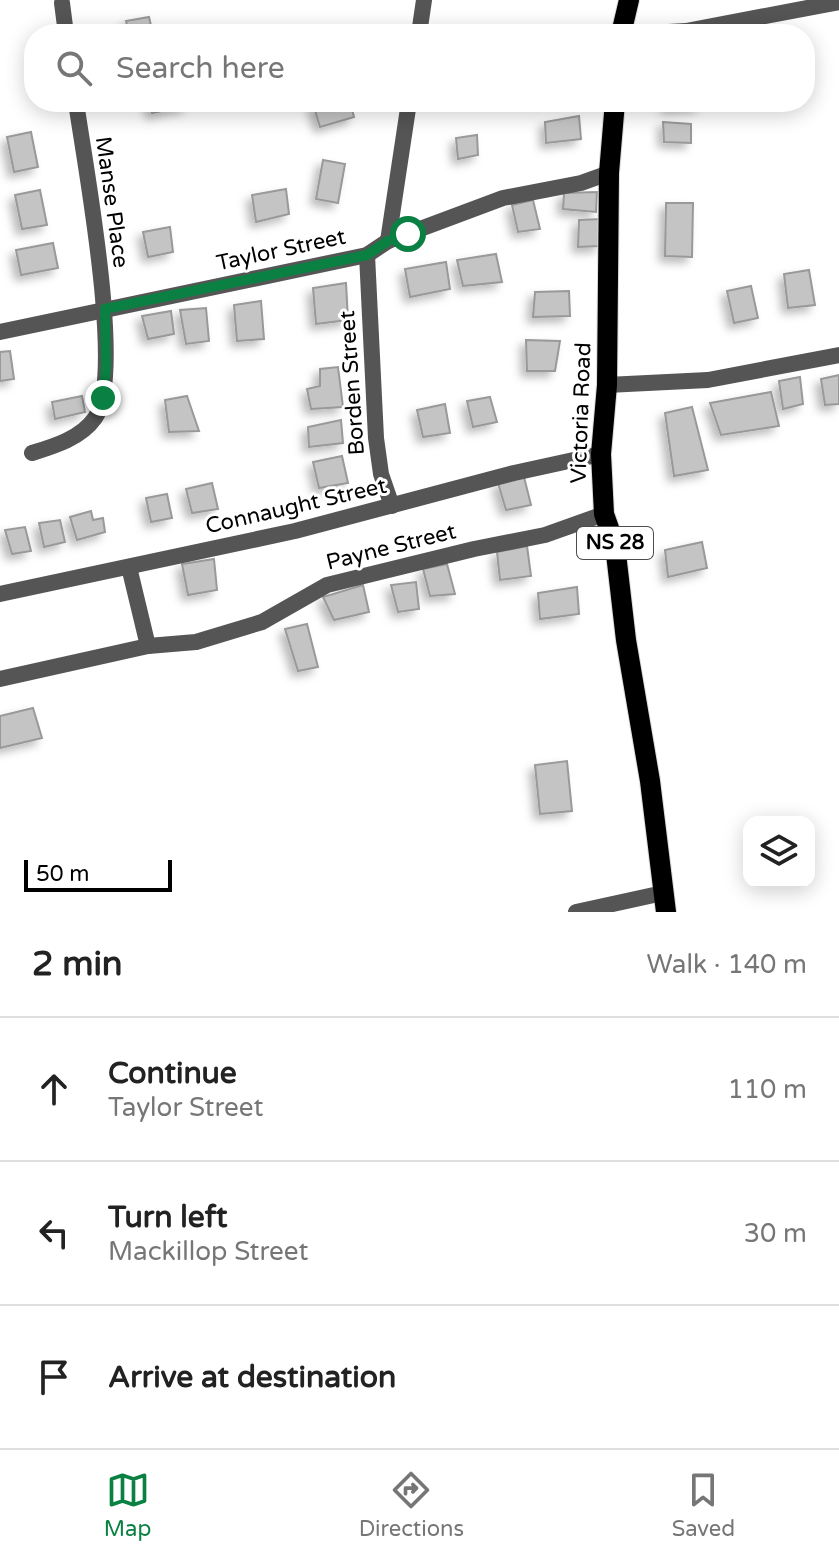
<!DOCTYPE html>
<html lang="en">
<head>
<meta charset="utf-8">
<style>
  :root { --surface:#fff; --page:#f2f2f2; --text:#222; --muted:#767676; --line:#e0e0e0; --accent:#0b8043 }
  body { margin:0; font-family:"Varela Round",sans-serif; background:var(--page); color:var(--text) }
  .controls { position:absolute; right:24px; bottom:24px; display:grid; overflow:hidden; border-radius:16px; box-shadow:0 4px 20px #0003 }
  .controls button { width:72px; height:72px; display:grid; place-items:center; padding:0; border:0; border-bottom:2px solid var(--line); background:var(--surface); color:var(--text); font:40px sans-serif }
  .scale { position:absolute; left:24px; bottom:20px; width:148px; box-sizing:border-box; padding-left:8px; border:4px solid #000; border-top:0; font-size:22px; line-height:28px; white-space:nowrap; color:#000; -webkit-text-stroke:6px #fff; paint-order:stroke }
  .stop { position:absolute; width:24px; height:24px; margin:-18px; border:6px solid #0b8043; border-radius:50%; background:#fff }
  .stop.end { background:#0b8043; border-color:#fff; box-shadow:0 2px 8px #0008 }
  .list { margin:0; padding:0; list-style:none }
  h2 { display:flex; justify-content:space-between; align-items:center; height:104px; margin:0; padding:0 32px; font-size:34px }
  h2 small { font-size:26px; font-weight:400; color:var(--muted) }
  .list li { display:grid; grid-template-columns:52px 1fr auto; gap:24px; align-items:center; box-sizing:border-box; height:144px; padding:0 32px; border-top:2px solid var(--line) }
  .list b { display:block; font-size:30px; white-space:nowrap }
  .list p { margin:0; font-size:26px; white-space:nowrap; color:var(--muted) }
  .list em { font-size:26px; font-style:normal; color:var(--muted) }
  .icon { flex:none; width:44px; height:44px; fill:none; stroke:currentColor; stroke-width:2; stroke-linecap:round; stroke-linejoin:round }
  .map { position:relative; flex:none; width:839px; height:912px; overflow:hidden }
  .search { position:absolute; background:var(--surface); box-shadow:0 4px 20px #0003; left:24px; right:24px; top:24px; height:88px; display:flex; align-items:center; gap:20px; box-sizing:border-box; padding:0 28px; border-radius:32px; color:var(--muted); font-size:30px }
  .sheet { height:536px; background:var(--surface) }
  nav { display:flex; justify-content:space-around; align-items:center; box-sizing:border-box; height:112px; border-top:2px solid var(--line); background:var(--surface); font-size:22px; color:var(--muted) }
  nav a { display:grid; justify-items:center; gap:4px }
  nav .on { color:var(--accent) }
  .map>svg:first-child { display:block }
</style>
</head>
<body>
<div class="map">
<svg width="839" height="912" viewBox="0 0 839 912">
  <defs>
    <filter id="shadow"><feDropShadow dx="-5.5" dy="5.5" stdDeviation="4" flood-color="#0004"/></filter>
  </defs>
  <rect width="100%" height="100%" fill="#fff"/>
  <g fill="#c4c4c4" stroke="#999" stroke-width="2" filter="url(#shadow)">
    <path d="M 149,17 L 153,34 L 129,34 L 126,21 Z"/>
    <path d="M 150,102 L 187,102 L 188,106 L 152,113 Z"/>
    <path d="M 321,102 L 350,102 L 354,117 L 320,127 L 313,104 Z"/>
    <path d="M 667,102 L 700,102 L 700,106 L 667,108 Z"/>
    <path d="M 579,116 L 581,139 L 546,143 L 545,122 Z"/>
    <path d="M 663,122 L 691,124 L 691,143 L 664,142 Z"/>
    <path d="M 31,132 L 38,167 L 14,172 L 7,137 Z"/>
    <path d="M 477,135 L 478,155 L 458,159 L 456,138 Z"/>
    <path d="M 323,160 L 345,164 L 338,203 L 316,199 Z"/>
    <path d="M 286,189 L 289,214 L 256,222 L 252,195 Z"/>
    <path d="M 40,190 L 47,225 L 22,229 L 15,195 Z"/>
    <path d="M 597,192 L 596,212 L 563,209 L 564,193 Z"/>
    <path d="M 533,200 L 540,229 L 518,232 L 512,205 Z"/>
    <path d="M 666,203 L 693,203 L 692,257 L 665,256 Z"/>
    <path d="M 601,219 L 600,246 L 578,247 L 579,220 Z"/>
    <path d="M 170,227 L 173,252 L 148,257 L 143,232 Z"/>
    <path d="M 53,243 L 58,268 L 21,275 L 16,250 Z"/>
    <path d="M 496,254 L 502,282 L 463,286 L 457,260 Z"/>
    <path d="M 446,262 L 450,289 L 410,297 L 405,269 Z"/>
    <path d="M 809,270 L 815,305 L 788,308 L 784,274 Z"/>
    <path d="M 346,283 L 348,320 L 316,324 L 313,288 Z"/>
    <path d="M 751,286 L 758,318 L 734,323 L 727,291 Z"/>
    <path d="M 569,291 L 570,316 L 533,317 L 535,292 Z"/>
    <path d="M 261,301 L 264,339 L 237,341 L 234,305 Z"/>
    <path d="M 206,308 L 209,341 L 186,344 L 180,310 Z"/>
    <path d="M 171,311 L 174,334 L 148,339 L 142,316 Z"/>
    <path d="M 526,340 L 560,341 L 555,371 L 527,371 Z"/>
    <path d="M 10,351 L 14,379 L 0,381 L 0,352 Z"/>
    <path d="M 338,367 L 343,407 L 311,409 L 307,389 L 320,386 L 320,369 Z"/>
    <path d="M 839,375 L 839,404 L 825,405 L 821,379 Z"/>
    <path d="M 800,377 L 803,404 L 783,409 L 779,381 Z"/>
    <path d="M 771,392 L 779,426 L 721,435 L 710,403 Z"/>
    <path d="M 82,396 L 85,412 L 55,419 L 52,402 Z"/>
    <path d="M 187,396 L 199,431 L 169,432 L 165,400 Z"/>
    <path d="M 490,397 L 497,422 L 473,427 L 467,401 Z"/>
    <path d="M 445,404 L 450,433 L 423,437 L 417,410 Z"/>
    <path d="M 692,407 L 708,470 L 674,476 L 665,413 Z"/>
    <path d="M 341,420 L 343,443 L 309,447 L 308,427 Z"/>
    <path d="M 342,456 L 348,483 L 319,488 L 313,462 Z"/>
    <path d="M 524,477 L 531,505 L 506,510 L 498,483 Z"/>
    <path d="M 212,483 L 218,509 L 192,513 L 186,489 Z"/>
    <path d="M 167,494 L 172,518 L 151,522 L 146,498 Z"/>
    <path d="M 91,511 L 93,520 L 103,518 L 105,532 L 77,540 L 70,517 Z"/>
    <path d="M 60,520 L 65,542 L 44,547 L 39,523 Z"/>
    <path d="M 25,527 L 31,551 L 12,554 L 5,530 Z"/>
    <path d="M 702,542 L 707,568 L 668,577 L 665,550 Z"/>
    <path d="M 527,546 L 531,576 L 500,580 L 497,552 Z"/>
    <path d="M 214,559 L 217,590 L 188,595 L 182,564 Z"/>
    <path d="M 447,564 L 455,594 L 430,596 L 423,569 Z"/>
    <path d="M 416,582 L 419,609 L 398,612 L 391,585 Z"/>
    <path d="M 363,585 L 369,612 L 334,620 L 323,597 Z"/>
    <path d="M 577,587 L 579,614 L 540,619 L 538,593 Z"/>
    <path d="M 307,624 L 318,667 L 298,671 L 285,629 Z"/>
    <path d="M 33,708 L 42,738 L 0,748 L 0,716 Z"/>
    <path d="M 567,761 L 572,811 L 540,814 L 535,765 Z"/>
  </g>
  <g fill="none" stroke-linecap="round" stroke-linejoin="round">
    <g stroke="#dbdbdb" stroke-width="22">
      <g id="primary">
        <path d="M 621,34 L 629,0"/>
        <path d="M 615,102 L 609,173 L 607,385 L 601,454 L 604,514 L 615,545 L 626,640 L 650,781 L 666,912"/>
      </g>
    </g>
    <g stroke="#555" stroke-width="16">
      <path d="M 62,3 L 66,34"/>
      <path d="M 419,34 L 424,0"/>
      <path d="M 632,34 L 686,31 L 839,2"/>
      <path d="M 388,241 L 409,102"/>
      <path d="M 367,255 L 376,438 L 381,474 L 392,506"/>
      <path d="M 0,332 L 367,255 L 388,241 L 503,198 L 581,183 L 609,173"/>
      <path d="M 607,385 L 708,380 L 839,355"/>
      <path d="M 32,453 C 55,446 81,438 95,418 C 125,375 84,160 76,102"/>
      <path d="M 129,567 L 148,646"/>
      <path d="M 0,594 L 295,531 L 514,473 L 601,454"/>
      <path d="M 0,679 L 148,646 L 196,642 L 262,622 L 327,585 L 474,549 L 545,535 L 604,514"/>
      <path d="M 576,912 L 663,893"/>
    </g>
    <use href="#primary" stroke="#000" stroke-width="20"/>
  </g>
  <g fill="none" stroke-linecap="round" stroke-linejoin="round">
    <path stroke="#0b8043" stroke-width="10" d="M 103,398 L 106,367 L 105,309 L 367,255 L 388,241 L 408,234"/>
  </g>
  <g text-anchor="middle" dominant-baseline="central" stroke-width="6" stroke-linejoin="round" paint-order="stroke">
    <rect fill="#fff" stroke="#4c4c4c" stroke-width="2" x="577" y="527" width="76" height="32" rx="6"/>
    <g font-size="20" font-weight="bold" fill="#000">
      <text x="615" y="543">NS 28</text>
    </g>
    <g font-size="22" fill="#000" stroke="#fff">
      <text transform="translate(112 202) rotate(82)">Manse Place</text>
      <text transform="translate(281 250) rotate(-12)">Taylor Street</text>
      <text transform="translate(352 383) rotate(-94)">Borden Street</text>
      <text transform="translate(581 413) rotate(-88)">Victoria Road</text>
      <text transform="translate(296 506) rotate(-13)">Connaught Street</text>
      <text transform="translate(391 547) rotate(-14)">Payne Street</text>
    </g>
  </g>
</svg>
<div class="controls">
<button><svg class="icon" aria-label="layers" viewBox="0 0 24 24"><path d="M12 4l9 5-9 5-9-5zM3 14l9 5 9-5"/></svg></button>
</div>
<div class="scale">50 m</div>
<div class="stop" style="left:408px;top:234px"></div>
<div class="stop end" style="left:103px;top:398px"></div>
<div class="search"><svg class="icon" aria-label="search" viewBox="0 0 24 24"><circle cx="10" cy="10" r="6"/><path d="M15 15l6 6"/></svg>Search here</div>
</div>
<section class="sheet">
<h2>2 min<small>Walk · 140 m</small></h2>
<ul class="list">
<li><svg class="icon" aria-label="ahead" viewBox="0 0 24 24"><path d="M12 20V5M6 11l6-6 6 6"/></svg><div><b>Continue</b><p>Taylor Street</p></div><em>110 m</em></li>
<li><svg class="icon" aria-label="left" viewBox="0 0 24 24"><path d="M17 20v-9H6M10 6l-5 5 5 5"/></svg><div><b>Turn left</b><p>Mackillop Street</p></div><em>30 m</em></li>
<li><svg class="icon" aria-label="arrive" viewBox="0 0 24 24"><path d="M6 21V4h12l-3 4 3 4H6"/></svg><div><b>Arrive at destination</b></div></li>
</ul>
</section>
<nav>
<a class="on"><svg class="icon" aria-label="map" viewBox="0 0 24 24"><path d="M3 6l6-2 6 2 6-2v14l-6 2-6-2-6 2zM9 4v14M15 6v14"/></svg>Map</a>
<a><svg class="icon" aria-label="directions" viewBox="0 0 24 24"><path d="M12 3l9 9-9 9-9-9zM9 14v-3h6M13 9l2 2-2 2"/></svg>Directions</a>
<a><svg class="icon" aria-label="saved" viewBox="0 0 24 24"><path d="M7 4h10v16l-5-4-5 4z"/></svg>Saved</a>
</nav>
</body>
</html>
